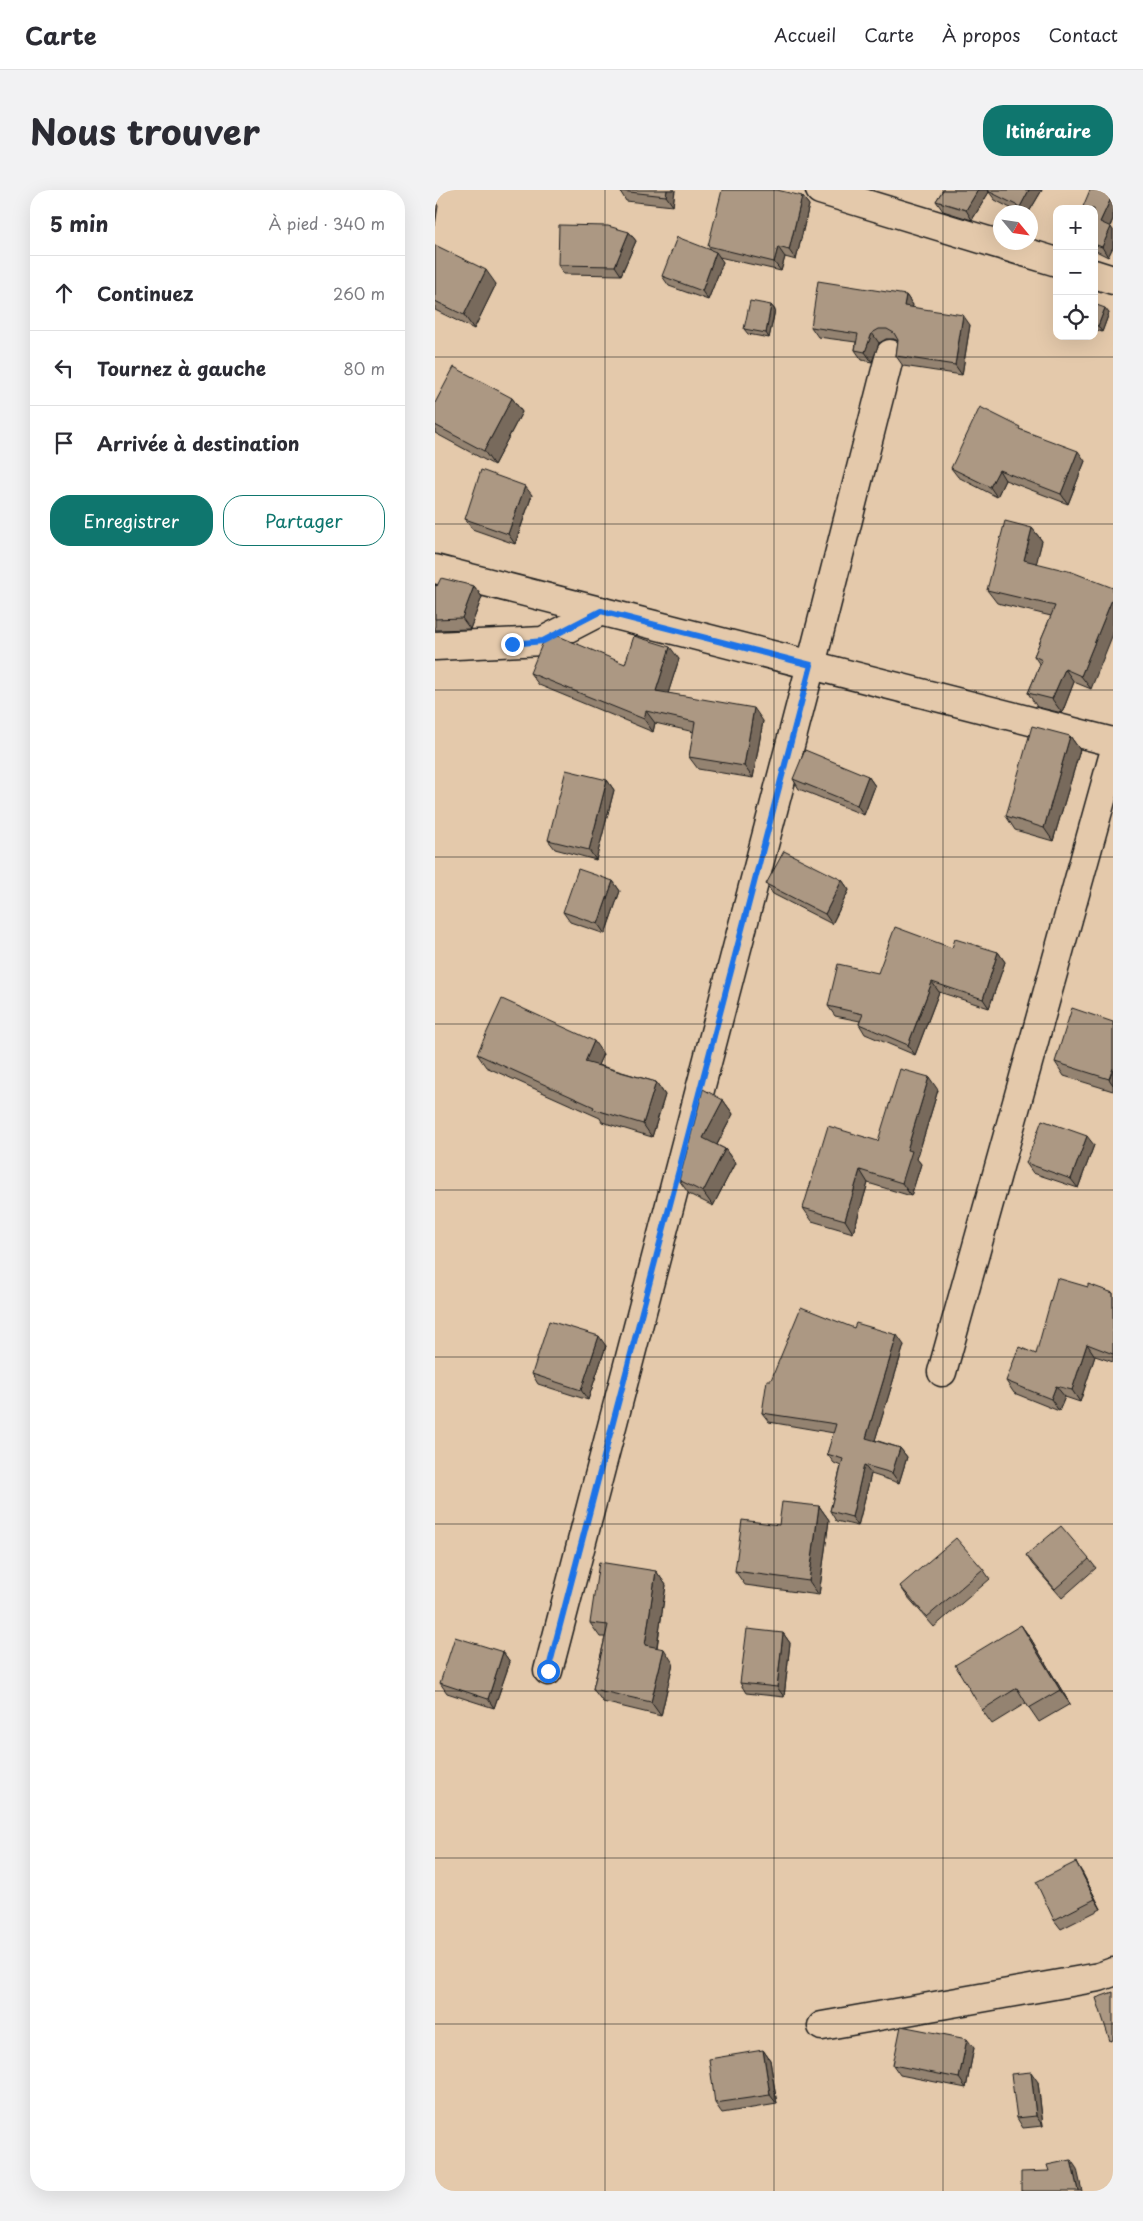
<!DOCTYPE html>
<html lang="fr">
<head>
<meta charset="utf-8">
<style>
  :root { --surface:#fff; --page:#f2f2f3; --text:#2b2b33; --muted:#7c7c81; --line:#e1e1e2; --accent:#0f766e }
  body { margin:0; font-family:"Playpen Sans",sans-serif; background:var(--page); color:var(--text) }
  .controls { position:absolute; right:15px; top:15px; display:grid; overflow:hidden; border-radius:10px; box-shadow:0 5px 20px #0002 }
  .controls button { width:45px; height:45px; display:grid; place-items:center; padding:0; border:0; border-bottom:1px solid var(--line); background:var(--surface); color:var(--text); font:25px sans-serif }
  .compass { position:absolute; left:558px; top:15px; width:45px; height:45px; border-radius:50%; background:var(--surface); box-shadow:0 5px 20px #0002; rotate:119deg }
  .stop { position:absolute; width:15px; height:15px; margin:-11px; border:4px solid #1a73e8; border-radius:50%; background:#fff }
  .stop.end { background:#1a73e8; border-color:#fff; box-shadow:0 1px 5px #0008 }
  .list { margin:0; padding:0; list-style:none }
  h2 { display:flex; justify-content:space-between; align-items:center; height:65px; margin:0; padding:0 20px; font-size:21px }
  h2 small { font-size:16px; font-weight:400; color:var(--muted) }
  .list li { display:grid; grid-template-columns:32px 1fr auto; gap:15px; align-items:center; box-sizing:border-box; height:75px; padding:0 20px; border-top:1px solid var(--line) }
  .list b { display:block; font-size:19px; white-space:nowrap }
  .list em { font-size:16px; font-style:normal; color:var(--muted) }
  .actions { display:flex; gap:10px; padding:15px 20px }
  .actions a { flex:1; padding:11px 0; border:1px solid var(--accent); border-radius:20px; text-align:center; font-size:18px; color:var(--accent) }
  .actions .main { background:var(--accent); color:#fff }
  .icon { flex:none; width:28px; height:28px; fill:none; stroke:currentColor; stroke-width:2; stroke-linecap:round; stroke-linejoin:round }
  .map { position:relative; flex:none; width:678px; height:2001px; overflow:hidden; border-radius:20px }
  header { display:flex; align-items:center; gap:30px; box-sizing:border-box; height:70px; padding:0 25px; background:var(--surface); border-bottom:1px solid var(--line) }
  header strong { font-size:24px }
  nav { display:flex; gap:28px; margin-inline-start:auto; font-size:18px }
  .intro { display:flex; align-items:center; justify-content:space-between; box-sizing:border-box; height:120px; padding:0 30px }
  h1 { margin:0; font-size:35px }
  .button { padding:12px 22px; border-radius:20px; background:var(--accent); color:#fff; font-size:18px; font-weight:700 }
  main { display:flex; gap:30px; padding:0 30px }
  aside { flex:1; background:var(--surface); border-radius:20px; box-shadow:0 5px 20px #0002 }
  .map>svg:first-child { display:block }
</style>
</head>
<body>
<header>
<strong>Carte</strong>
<nav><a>Accueil</a><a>Carte</a><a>À propos</a><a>Contact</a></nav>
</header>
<div class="intro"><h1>Nous trouver</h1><a class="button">Itinéraire</a></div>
<main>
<aside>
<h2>5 min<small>À pied · 340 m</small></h2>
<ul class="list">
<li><svg class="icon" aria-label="ahead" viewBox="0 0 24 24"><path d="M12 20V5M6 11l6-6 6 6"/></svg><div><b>Continuez</b></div><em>260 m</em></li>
<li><svg class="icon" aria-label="left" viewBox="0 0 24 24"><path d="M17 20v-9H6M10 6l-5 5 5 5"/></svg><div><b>Tournez à gauche</b></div><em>80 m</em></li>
<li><svg class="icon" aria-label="arrive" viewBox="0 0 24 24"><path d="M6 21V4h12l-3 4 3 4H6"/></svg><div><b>Arrivée à destination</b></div></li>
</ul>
<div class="actions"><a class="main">Enregistrer</a><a>Partager</a></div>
</aside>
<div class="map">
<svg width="678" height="2001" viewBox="0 0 678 2001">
  <rect width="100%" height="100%" fill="#e4c9ab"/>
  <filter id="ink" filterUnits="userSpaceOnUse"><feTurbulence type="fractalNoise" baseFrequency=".02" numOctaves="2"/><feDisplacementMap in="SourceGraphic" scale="10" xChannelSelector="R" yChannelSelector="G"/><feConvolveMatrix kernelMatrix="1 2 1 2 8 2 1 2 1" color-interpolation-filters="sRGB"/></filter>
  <g filter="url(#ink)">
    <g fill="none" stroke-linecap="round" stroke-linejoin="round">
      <g stroke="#1c1c1c" stroke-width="31">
        <g id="minor">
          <path d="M 385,0 L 622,72"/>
          <path d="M 659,84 L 678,90"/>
          <path d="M 0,379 L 678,552"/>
          <path d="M 0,456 L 108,451 L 166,421"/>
          <path d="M 507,1182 L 678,567"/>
          <path d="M 113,1481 L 376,475 L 455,164"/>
          <path d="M 387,1836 L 664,1787 L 678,1782"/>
        </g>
      </g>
      <use href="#minor" stroke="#e4c9ab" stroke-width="28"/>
    </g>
    <g fill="#948371" stroke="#1c1c1c">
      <path d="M 240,0 L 238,16 L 191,11 L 185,1 Z"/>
      <path d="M 508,0 L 607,0 L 594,22 L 583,22 L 560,10 L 554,2 L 537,30 L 508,21 L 501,11 Z"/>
      <path d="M 678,0 L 678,29 L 675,37 L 678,40 L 678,57 L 673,67 L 659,60 L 659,19 Z"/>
      <path d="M 367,6 L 374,15 L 361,70 L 350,67 L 346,81 L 284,67 L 288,72 L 273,110 L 234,96 L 227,86 L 276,60 L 273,56 Z"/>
      <path d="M 194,42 L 201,51 L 186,85 L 129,84 L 123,75 Z"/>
      <path d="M 0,55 L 61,94 L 39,139 L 0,120 Z"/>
      <path d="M 471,105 L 478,115 L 477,117 L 535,135 L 527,185 L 468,176 L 461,166 L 463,151 L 459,149 L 451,149 L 444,153 L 437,172 L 427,170 L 420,160 L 421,152 L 383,147 L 376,137 Z"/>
      <path d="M 659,114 L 674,123 L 667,142 L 659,139 Z"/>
      <path d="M 336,115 L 340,120 L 334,148 L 313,144 L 309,139 Z"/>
      <path d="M 77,208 L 87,222 L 59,275 L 0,243 L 0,213 Z"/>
      <path d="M 587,240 L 650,271 L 633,314 L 570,290 L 562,307 L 523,287 L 516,278 Z"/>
      <path d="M 97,305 L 80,354 L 37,339 L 30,329 Z"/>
      <path d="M 597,338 L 607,351 L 601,373 L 656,499 L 639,492 L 627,523 L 602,517 L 593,503 L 605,475 L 599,466 L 616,426 L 562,413 L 552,400 Z"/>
      <path d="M 0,395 L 2,396 L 39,396 L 47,407 L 35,439 L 0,440 Z"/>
      <path d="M 244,469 L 233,503 L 328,531 L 318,588 L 263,579 L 254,567 L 259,542 L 220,533 L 218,542 L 104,495 L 95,483 Z"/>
      <path d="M 635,546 L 645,560 L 618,651 L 580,640 L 571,626 Z"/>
      <path d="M 433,586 L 440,596 L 429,625 L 364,599 L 358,589 Z"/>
      <path d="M 172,590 L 179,600 L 161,670 L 120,659 L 113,650 Z"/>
      <path d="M 407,690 L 414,700 L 397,734 L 338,704 L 331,694 Z"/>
      <path d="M 178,691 L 185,701 L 170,744 L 135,732 L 128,722 Z"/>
      <path d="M 517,758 L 563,762 L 570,772 L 554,818 L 504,802 L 480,865 L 430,844 L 424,834 L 425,831 L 400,826 L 393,816 L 443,783 Z"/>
      <path d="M 678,832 L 678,901 L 629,886 L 620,872 Z"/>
      <path d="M 42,864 L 168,864 L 163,875 L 221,892 L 230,905 L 217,947 L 167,932 L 165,928 L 51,877 Z"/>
      <path d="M 503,900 L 482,969 L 486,974 L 476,1006 L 433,993 L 418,1043 L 377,1031 L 368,1018 L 443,951 Z"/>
      <path d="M 288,910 L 298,924 L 282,955 L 290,959 L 300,973 L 278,1016 L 254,1004 L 244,990 Z"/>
      <path d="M 659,955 L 643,998 L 598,983 L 591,973 Z"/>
      <path d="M 653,1097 L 678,1103 L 678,1172 L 660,1166 L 645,1212 L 630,1207 L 624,1221 L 579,1203 L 571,1191 L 601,1164 Z"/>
      <path d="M 419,1138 L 469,1155 L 440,1250 L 465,1258 L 472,1267 L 464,1293 L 436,1284 L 423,1336 L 401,1331 L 395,1321 L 406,1276 L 399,1273 L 392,1264 L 399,1243 L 334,1232 L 327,1223 L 336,1190 Z"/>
      <path d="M 171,1156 L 153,1210 L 103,1194 L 97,1184 Z"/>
      <path d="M 384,1316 L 394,1330 L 384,1405 L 310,1395 L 300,1381 Z"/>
      <path d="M 591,1365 L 654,1369 L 661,1378 L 627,1408 L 598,1375 Z"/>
      <path d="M 548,1379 L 555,1389 L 499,1437 L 472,1406 L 465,1396 Z"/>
      <path d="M 221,1381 L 231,1395 L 222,1458 L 238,1473 L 226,1526 L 168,1512 L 158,1499 L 170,1447 L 165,1447 L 155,1433 Z"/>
      <path d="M 586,1435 L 596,1449 L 635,1514 L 604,1532 L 591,1513 L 557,1534 L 547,1520 Z"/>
      <path d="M 348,1443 L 355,1453 L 349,1507 L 311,1503 L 305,1493 Z"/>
      <path d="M 68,1462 L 75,1472 L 59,1518 L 12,1503 L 5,1493 Z"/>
      <path d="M 647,1682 L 666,1719 L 626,1739 L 619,1730 Z"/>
      <path d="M 539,1858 L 531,1898 L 465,1885 L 458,1875 Z"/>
      <path d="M 328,1860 L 335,1870 L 342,1914 L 287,1923 L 280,1913 Z"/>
      <path d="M 603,1892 L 608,1936 L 588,1938 L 582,1928 Z"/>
    </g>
    <g fill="#786a5c" stroke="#1c1c1c">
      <path d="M 232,0 L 240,0 L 238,16 L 231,6 Z"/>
      <path d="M 543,0 L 555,0 L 553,1 L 554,2 L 537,30 L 531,20 Z"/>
      <path d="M 594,0 L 607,0 L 594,22 L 589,22 L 585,17 Z"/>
      <path d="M 678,4 L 678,29 L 672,42 L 665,32 Z"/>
      <path d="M 367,6 L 374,15 L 361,70 L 354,60 Z"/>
      <path d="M 0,11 L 3,16 L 0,36 Z"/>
      <path d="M 676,37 L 678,40 L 678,57 L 673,67 L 667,57 Z"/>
      <path d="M 194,42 L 201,51 L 186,85 L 180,76 Z"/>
      <path d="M 343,57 L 350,67 L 346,81 L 339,72 Z"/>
      <path d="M 281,62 L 288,72 L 273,110 L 267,101 Z"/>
      <path d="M 51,80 L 61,94 L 39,139 L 29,125 Z"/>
      <path d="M 471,105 L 478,115 L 476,126 L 469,116 Z"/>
      <path d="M 336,115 L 340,120 L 334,148 L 331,143 Z"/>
      <path d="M 670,118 L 674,123 L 667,142 L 663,136 Z"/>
      <path d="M 528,125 L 535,135 L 527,185 L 520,175 Z"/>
      <path d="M 437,143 L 444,153 L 437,172 L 430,162 Z"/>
      <path d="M 77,208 L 87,222 L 59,275 L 49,261 Z"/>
      <path d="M 643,261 L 650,271 L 633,314 L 626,304 Z"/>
      <path d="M 564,280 L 570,290 L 562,307 L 555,297 Z"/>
      <path d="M 90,296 L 97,305 L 80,354 L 73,344 Z"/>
      <path d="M 597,338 L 607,351 L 599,383 L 589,370 Z"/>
      <path d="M 39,396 L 47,407 L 35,439 L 27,428 Z"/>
      <path d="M 678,407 L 678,444 L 656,499 L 646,486 Z"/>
      <path d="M 235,457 L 244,469 L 230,513 L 221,501 Z"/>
      <path d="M 630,479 L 639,492 L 627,523 L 617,509 Z"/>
      <path d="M 319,518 L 328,531 L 318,588 L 309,576 Z"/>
      <path d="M 211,521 L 220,533 L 218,542 L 209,529 Z"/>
      <path d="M 635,546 L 645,560 L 618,651 L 609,638 Z"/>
      <path d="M 433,586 L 440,596 L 429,625 L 422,615 Z"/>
      <path d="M 172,590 L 179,600 L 161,670 L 154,660 Z"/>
      <path d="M 407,690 L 414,700 L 397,734 L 390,724 Z"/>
      <path d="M 178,691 L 185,701 L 170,744 L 163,734 Z"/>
      <path d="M 563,762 L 570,772 L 554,818 L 548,809 Z"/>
      <path d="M 497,792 L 504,802 L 480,865 L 473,855 Z"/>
      <path d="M 159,851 L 168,864 L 159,884 L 150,872 Z"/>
      <path d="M 678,878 L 678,895 L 674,889 Z"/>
      <path d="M 494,887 L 503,900 L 482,969 L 486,974 L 476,1006 L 467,993 L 472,960 Z"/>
      <path d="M 221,892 L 230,905 L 217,947 L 208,934 Z"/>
      <path d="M 288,910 L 298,924 L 278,962 L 268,948 Z"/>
      <path d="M 652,946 L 659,955 L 643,998 L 636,989 Z"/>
      <path d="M 290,959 L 300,973 L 278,1016 L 268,1002 Z"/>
      <path d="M 425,980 L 433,993 L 418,1043 L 410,1030 Z"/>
      <path d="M 462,1145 L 469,1155 L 438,1257 L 431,1248 Z"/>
      <path d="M 164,1146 L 171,1156 L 153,1210 L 146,1200 Z"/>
      <path d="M 652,1154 L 660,1166 L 645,1212 L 637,1200 Z"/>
      <path d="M 621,1196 L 630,1207 L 624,1221 L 616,1209 Z"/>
      <path d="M 465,1258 L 472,1267 L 464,1293 L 457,1283 Z"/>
      <path d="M 429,1275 L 436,1284 L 423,1336 L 417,1327 Z"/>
      <path d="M 384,1316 L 394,1330 L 384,1405 L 374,1391 Z"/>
      <path d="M 221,1381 L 231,1395 L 220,1469 L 210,1455 Z"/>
      <path d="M 586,1435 L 596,1449 L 635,1514 L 625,1500 Z"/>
      <path d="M 348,1443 L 355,1453 L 349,1507 L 342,1497 Z"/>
      <path d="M 229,1459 L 238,1473 L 226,1526 L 216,1512 Z"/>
      <path d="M 68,1462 L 75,1472 L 59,1518 L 53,1509 Z"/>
      <path d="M 641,1672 L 647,1682 L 666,1719 L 660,1709 Z"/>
      <path d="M 532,1849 L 539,1858 L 531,1898 L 524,1888 Z"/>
      <path d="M 328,1860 L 335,1870 L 342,1914 L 335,1905 Z"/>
      <path d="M 596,1882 L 603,1892 L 608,1936 L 601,1926 Z"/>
      <path d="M 636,1970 L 642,1979 L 647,2001 L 643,2001 Z"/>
    </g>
    <g fill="#ac9883" stroke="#1c1c1c">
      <path d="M 185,0 L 232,0 L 231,6 L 185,1 Z"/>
      <path d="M 287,0 L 342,0 L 367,6 L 354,60 L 343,57 L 339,72 L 273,56 Z"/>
      <path d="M 508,0 L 543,0 L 531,20 L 501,11 Z"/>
      <path d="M 553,0 L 594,0 L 585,17 L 553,1 Z"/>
      <path d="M 655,0 L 678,0 L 678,4 L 665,32 L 676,37 L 667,57 L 659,54 L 659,19 L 647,19 Z"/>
      <path d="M 124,35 L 173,36 L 194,42 L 180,76 L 123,75 Z"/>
      <path d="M 242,47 L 281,62 L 267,101 L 227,86 Z"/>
      <path d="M 0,55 L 51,80 L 29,125 L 0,111 Z"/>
      <path d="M 383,91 L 471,105 L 469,116 L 528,125 L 520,175 L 461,166 L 463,150 L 459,143 L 452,139 L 444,139 L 437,143 L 430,162 L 420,160 L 423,144 L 376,137 Z"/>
      <path d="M 315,111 L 336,115 L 331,143 L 309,139 Z"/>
      <path d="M 659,114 L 670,118 L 663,136 L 659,135 Z"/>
      <path d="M 19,177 L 77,208 L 49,261 L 0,235 L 0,213 Z"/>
      <path d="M 545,217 L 585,237 L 584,239 L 643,261 L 626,304 L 564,280 L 555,297 L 516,278 Z"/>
      <path d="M 46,280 L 90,296 L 73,344 L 30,329 Z"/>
      <path d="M 570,331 L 597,338 L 589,370 L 637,382 L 678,398 L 678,407 L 646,486 L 630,479 L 617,509 L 593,503 L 607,470 L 599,466 L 620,416 L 552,400 Z"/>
      <path d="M 6,388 L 39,396 L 27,428 L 0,429 L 0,395 L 2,396 Z"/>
      <path d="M 121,445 L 190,474 L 199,446 L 235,457 L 221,501 L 319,518 L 309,576 L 254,567 L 260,532 L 211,521 L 209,529 L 95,483 L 108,452 Z"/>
      <path d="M 597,536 L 635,546 L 609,638 L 571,626 Z"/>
      <path d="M 370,560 L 433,586 L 422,615 L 358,589 Z"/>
      <path d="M 131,580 L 172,590 L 154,660 L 113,650 Z"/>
      <path d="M 349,661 L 407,690 L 390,724 L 331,694 Z"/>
      <path d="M 143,679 L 178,691 L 163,734 L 128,722 Z"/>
      <path d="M 460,737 L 517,758 L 520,749 L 563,762 L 548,809 L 497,792 L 473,855 L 424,834 L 428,824 L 393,816 L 403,774 L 443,783 Z"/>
      <path d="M 67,809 L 159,851 L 150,872 L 221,892 L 208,934 L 158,919 L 159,917 L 42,864 Z"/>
      <path d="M 637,818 L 678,832 L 678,878 L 674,889 L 620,872 Z"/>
      <path d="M 465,879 L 494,887 L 472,960 L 477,961 L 467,993 L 425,980 L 410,1030 L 368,1018 L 393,936 L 443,951 Z"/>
      <path d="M 268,899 L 288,910 L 268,948 L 290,959 L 268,1002 L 244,990 Z"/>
      <path d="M 607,930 L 652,946 L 636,989 L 591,973 Z"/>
      <path d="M 622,1088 L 653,1097 L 653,1094 L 678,1103 L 678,1164 L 652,1154 L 637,1200 L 621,1196 L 616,1209 L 571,1191 L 584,1157 L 601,1164 Z"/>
      <path d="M 366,1117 L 419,1138 L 421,1133 L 462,1145 L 431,1248 L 465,1258 L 457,1283 L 429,1275 L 417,1327 L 395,1321 L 408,1269 L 392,1264 L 401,1234 L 327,1223 L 332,1190 L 336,1190 Z"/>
      <path d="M 114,1131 L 164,1146 L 146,1200 L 97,1184 Z"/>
      <path d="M 347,1312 L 384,1316 L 374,1391 L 300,1381 L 307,1330 L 344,1335 Z"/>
      <path d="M 626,1336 L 654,1369 L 620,1399 L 591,1365 Z"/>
      <path d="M 521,1348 L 548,1379 L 492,1427 L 465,1396 Z"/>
      <path d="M 164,1372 L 221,1381 L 210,1455 L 229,1459 L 216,1512 L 158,1499 L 173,1435 L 155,1433 Z"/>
      <path d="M 586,1435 L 625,1500 L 594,1518 L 582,1498 L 547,1520 L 520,1475 Z"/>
      <path d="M 312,1439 L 348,1443 L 342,1497 L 305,1493 Z"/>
      <path d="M 20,1447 L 68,1462 L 53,1509 L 5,1493 Z"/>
      <path d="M 641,1672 L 660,1709 L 619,1730 L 601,1692 Z"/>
      <path d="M 678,1802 L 678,1850 L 675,1851 L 661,1808 Z"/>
      <path d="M 466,1836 L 532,1849 L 524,1888 L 458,1875 Z"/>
      <path d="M 328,1860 L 335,1905 L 280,1913 L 274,1869 Z"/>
      <path d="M 596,1882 L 601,1926 L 582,1928 L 576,1884 Z"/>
      <path d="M 636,1970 L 643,2001 L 586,2001 L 586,1982 L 614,1981 L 612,1975 Z"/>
    </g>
  </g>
  <g fill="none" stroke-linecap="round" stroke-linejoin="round" filter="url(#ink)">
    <path stroke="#1a73e8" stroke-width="6" d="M 77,454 L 108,451 L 166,421 L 376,475 L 113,1481"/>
  </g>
  <path fill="none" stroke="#1c1c1c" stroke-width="1" stroke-opacity="0.55" d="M 170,0 L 170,2001M 339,0 L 339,2001M 508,0 L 508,2001M 0,167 L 678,167M 0,334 L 678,334M 0,500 L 678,500M 0,667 L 678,667M 0,834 L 678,834M 0,1000 L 678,1000M 0,1167 L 678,1167M 0,1334 L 678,1334M 0,1501 L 678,1501M 0,1668 L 678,1668M 0,1834 L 678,1834"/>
</svg>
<div class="controls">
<button>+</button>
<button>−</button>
<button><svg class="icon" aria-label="locate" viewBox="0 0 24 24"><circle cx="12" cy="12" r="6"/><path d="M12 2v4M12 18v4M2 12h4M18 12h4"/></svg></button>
</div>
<svg class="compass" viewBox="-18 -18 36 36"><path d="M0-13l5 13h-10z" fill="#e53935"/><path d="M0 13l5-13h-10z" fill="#7c7c81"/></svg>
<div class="stop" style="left:113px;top:1481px"></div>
<div class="stop end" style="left:77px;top:454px"></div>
</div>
</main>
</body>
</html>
